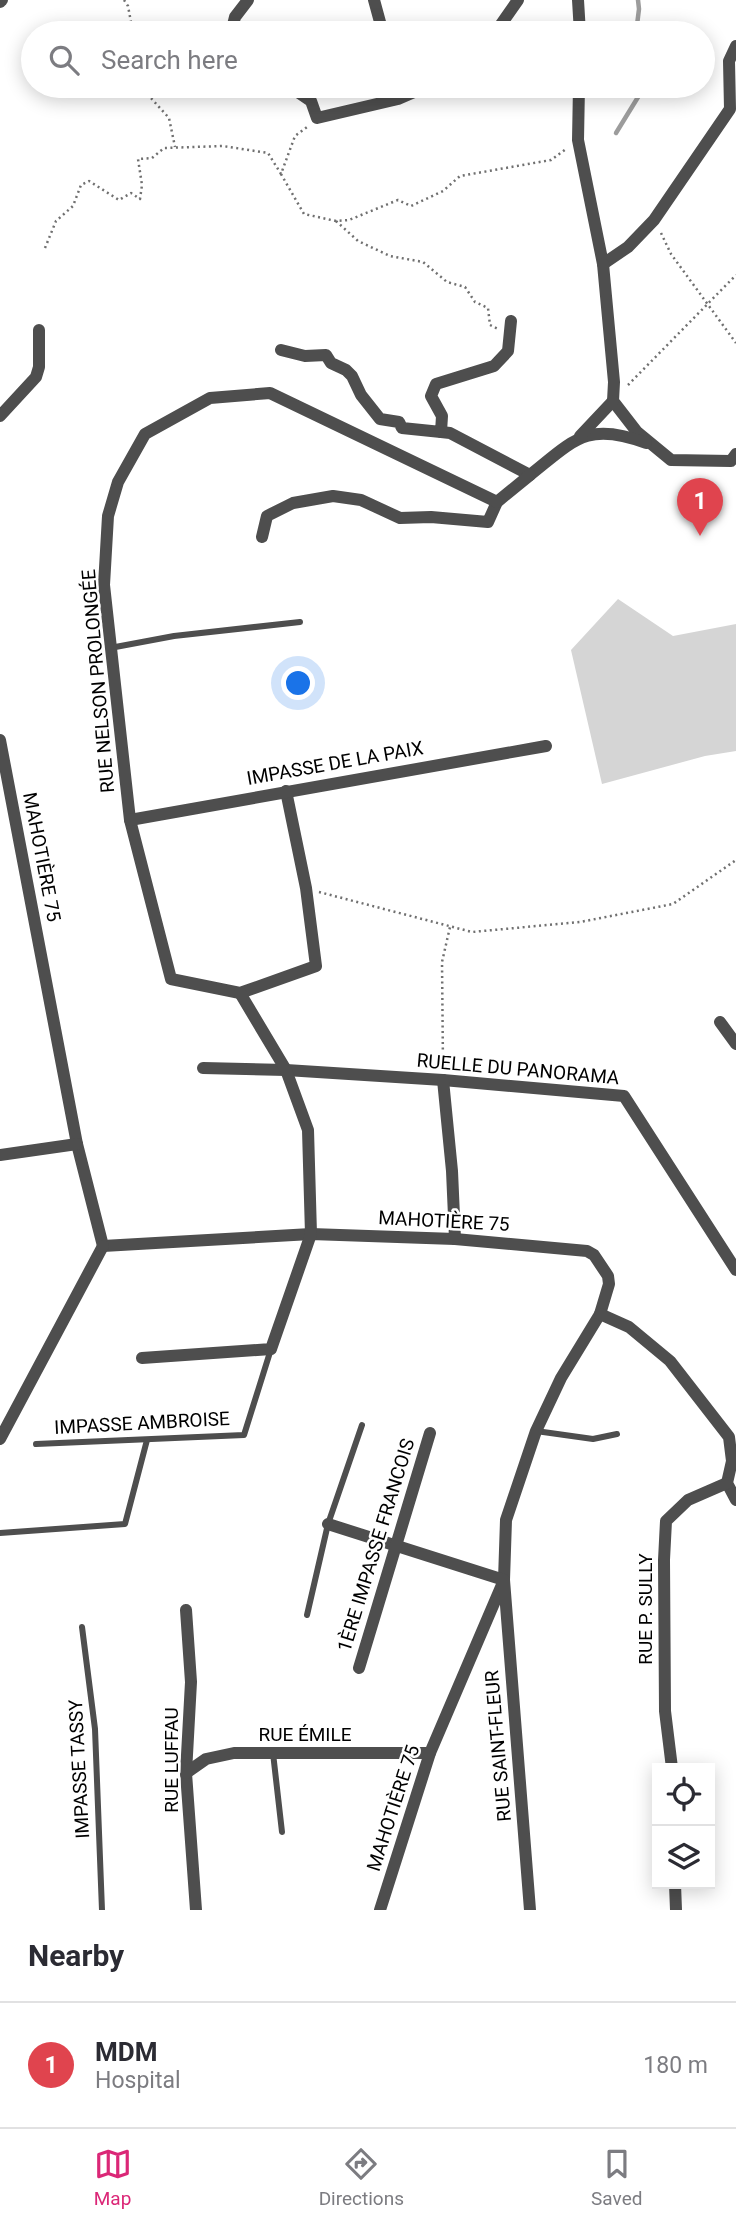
<!DOCTYPE html>
<html lang="en">
<head>
<meta charset="utf-8">
<style>
  :root { --surface:#fff; --page:#f7f7f7; --text:#2b2b33; --muted:#7c7c81; --line:#e1e1e2; --accent:#db2777 }
  body { margin:0; font-family:Roboto,sans-serif; background:var(--page); color:var(--text) }
  .controls { position:absolute; right:21px; bottom:21px; display:grid; overflow:hidden; border-radius:0px; box-shadow:0 4px 18px #0003 }
  .controls button { width:63px; height:63px; display:grid; place-items:center; padding:0; border:0; border-bottom:2px solid var(--line); background:var(--surface); color:var(--text); font:35px sans-serif }
  .you { position:absolute; left:299px; top:684px; width:24px; height:24px; margin:-18px; border:5px solid #fff; border-radius:50%; background:#1a73e8; box-shadow:0 0 0 10px #1a73e833 }
  .badge { display:grid; place-items:center; width:46px; height:46px; border-radius:50%; background:var(--accent); color:#fff; font-size:23px; font-weight:700 }
  .pin { position:absolute; translate:-50% -58px; filter:drop-shadow(0 2px 4px #0008) }
  .pin::after { content:''; position:absolute; top:37px; width:24px; height:21px; background:inherit; clip-path:polygon(0 0,100% 0,50% 100%) }
  .list { margin:0; padding:0; list-style:none }
  h2 { display:flex; justify-content:space-between; align-items:center; height:91px; margin:0; padding:0 28px; font-size:30px }
  h2 small { font-size:23px; font-weight:400; color:var(--muted) }
  .list li { display:grid; grid-template-columns:46px 1fr auto; gap:21px; align-items:center; box-sizing:border-box; height:126px; padding:0 28px; border-top:2px solid var(--line) }
  .list b { display:block; font-size:26px; white-space:nowrap }
  .list p { margin:0; font-size:23px; white-space:nowrap; color:var(--muted) }
  .list em { font-size:23px; font-style:normal; color:var(--muted) }
  .icon { flex:none; width:38px; height:38px; fill:none; stroke:currentColor; stroke-width:2; stroke-linecap:round; stroke-linejoin:round }
  .map { position:relative; flex:none; width:736px; height:1910px; overflow:hidden }
  .search { position:absolute; background:var(--surface); box-shadow:0 4px 18px #0003; left:21px; right:21px; top:21px; height:77px; display:flex; align-items:center; gap:18px; box-sizing:border-box; padding:0 24px; border-radius:38px; color:var(--muted); font-size:26px }
  .sheet { height:217px; background:var(--surface) }
  nav { display:flex; justify-content:space-around; align-items:center; box-sizing:border-box; height:98px; border-top:2px solid var(--line); background:var(--surface); font-size:19px; color:var(--muted) }
  nav a { display:grid; justify-items:center; gap:4px }
  nav .on { color:var(--accent) }
  .map>svg:first-child { display:block }
</style>
</head>
<body>
<div class="map">
<svg width="736" height="1910" viewBox="0 0 736 1910">
  <rect width="100%" height="100%" fill="#fff"/>
  <path fill="#d5d5d5" d="M 618,599 L 673,636 L 736,624 L 736,751 L 705,756 L 602,784 L 571,650 Z"/>
  <g fill="none" stroke-linecap="round" stroke-linejoin="round">
    <g stroke="#9c9c9c" stroke-width="4.5">
      <path d="M 636,33 L 639,9 L 638,0"/>
      <path d="M 616,133 L 643,89 L 642,86"/>
    </g>
    <g stroke="#707070" stroke-width="2.5" stroke-dasharray="2 3.5" stroke-linecap="butt">
      <path d="M 124,0 L 128,6 L 133,33"/>
      <path d="M 140,86 L 169,118 L 175,147"/>
      <path d="M 281,174 L 304,214 L 336,221 L 349,220 L 398,200 L 411,206 L 443,191 L 460,176 L 551,160 L 566,149"/>
      <path d="M 336,221 L 358,241 L 390,256 L 423,262 L 447,282 L 465,287 L 475,302 L 488,308 L 490,325 L 498,329"/>
      <path d="M 661,233 L 671,254 L 736,343"/>
      <path d="M 45,248 L 56,221 L 73,206 L 81,185 L 89,181 L 119,200 L 131,193 L 140,199 L 142,185 L 138,159 L 152,158 L 164,148 L 223,146 L 268,153 L 281,174 L 295,136 L 307,127"/>
      <path d="M 628,385 L 736,275"/>
      <path d="M 319,892 L 472,932 L 580,922 L 673,904 L 736,860"/>
      <path d="M 443,1066 L 442,962 L 450,927"/>
    </g>
    <g stroke="#4e4e4e" stroke-width="6">
      <path d="M 110,648 L 174,636 L 300,622"/>
      <path d="M 536,1431 L 593,1439 L 617,1434"/>
      <path d="M 36,1444 L 244,1435 L 271,1349"/>
      <path d="M 0,1533 L 125,1524 L 147,1440"/>
      <path d="M 307,1615 L 328,1524 L 362,1425"/>
      <path d="M 82,1627 L 95,1729 L 102,1910"/>
      <path d="M 273,1753 L 282,1832"/>
    </g>
    <g stroke="#4e4e4e" stroke-width="12">
      <path d="M 374,0 L 383,33"/>
      <path d="M 578,0 L 580,33"/>
      <path d="M 0,2 L 2,0"/>
      <path d="M 231,33 L 235,17 L 248,0"/>
      <path d="M 495,33 L 518,0"/>
      <path d="M 289,86 L 311,101 L 317,118 L 398,99 L 428,86"/>
      <path d="M 579,86 L 578,140 L 603,264 L 628,247 L 654,220 L 730,109 L 729,61 L 736,46"/>
      <path d="M 603,264 L 614,382 L 613,401 L 637,432 L 671,460 L 731,461 L 736,454"/>
      <path d="M 281,350 L 305,356 L 326,355 L 331,363 L 346,370 L 352,376 L 361,395 L 380,419 L 399,422 L 402,428 L 441,432 L 442,416 L 431,396 L 436,384 L 494,366 L 508,351 L 511,321"/>
      <path d="M 0,416 L 36,377 L 39,367 L 39,330"/>
      <path d="M 441,432 L 450,433 L 530,475 C 574,440 587,421 646,443"/>
      <path d="M 580,436 L 613,401"/>
      <path d="M 262,537 L 267,516 L 293,503 L 333,496 L 361,500 L 400,518 L 431,517 L 488,522 L 497,502 L 530,475"/>
      <path d="M 0,740 L 77,1144 L 103,1246 L 311,1234 L 455,1239 L 587,1251 L 594,1255 L 608,1276 L 609,1284 L 600,1314 L 561,1378 L 536,1431 L 506,1520 L 504,1580 L 430,1753 L 380,1910"/>
      <path d="M 286,791 L 306,888 L 316,966 L 240,993 L 171,979 L 130,820 L 104,585 L 108,516 L 118,482 L 145,434 L 210,398 L 270,393 L 497,502"/>
      <path d="M 130,820 L 546,746"/>
      <path d="M 720,1022 L 736,1044"/>
      <path d="M 203,1068 L 286,1070 L 443,1080 L 624,1096 L 736,1270"/>
      <path d="M 443,1080 L 452,1171 L 455,1239"/>
      <path d="M 0,1155 L 77,1144"/>
      <path d="M 600,1314 L 629,1327 L 670,1361 L 729,1437 L 732,1461 L 727,1483 L 736,1500"/>
      <path d="M 142,1358 L 271,1349 L 311,1234 L 308,1130 L 286,1070 L 240,993"/>
      <path d="M 0,1439 L 103,1246"/>
      <path d="M 328,1524 L 504,1580 L 530,1910"/>
      <path d="M 186,1610 L 191,1682 L 186,1773 L 196,1910"/>
      <path d="M 359,1668 L 430,1433"/>
      <path d="M 672,1768 L 665,1711 L 664,1560 L 666,1521 L 688,1500 L 727,1483"/>
      <path d="M 186,1773 L 206,1759 L 234,1753 L 430,1753"/>
      <path d="M 675,1884 L 676,1910"/>
    </g>
  </g>
  <g text-anchor="middle" dominant-baseline="central" stroke-width="5" stroke-linejoin="round" paint-order="stroke">
    <g font-size="19" fill="#000" stroke="#fff">
      <text transform="translate(98 681) rotate(-95)">RUE NELSON PROLONGÉE</text>
      <text transform="translate(335 763) rotate(-10)">IMPASSE DE LA PAIX</text>
      <text transform="translate(42 857) rotate(79)">MAHOTIÈRE 75</text>
      <text transform="translate(518 1069) rotate(5)">RUELLE DU PANORAMA</text>
      <text transform="translate(444 1221) rotate(3)">MAHOTIÈRE 75</text>
      <text transform="translate(142 1423) rotate(-3)">IMPASSE AMBROISE</text>
      <text transform="translate(376 1545) rotate(-73)">1ÈRE IMPASSE FRANCOIS</text>
      <text transform="translate(645 1609) rotate(-90)">RUE P. SULLY</text>
      <text x="305" y="1734">RUE ÉMILE</text>
      <text transform="translate(498 1746) rotate(-95)">RUE SAINT-FLEUR</text>
      <text transform="translate(171 1760) rotate(-90)">RUE LUFFAU</text>
      <text transform="translate(79 1769) rotate(-93)">IMPASSE TASSY</text>
      <text transform="translate(393 1808) rotate(-72)">MAHOTIÈRE 75</text>
    </g>
  </g>
</svg>
<div class="controls">
<button><svg class="icon" aria-label="locate" viewBox="0 0 24 24"><circle cx="12" cy="12" r="6"/><path d="M12 2v4M12 18v4M2 12h4M18 12h4"/></svg></button>
<button><svg class="icon" aria-label="layers" viewBox="0 0 24 24"><path d="M12 4l9 5-9 5-9-5zM3 14l9 5 9-5"/></svg></button>
</div>
<div class="you"></div>
<div class="pin badge" style="left:700px;top:536px;background:#e0444e">1</div>
<div class="search"><svg class="icon" aria-label="search" viewBox="0 0 24 24"><circle cx="10" cy="10" r="6"/><path d="M15 15l6 6"/></svg>Search here</div>
</div>
<section class="sheet">
<h2>Nearby<small></small></h2>
<ul class="list">
<li><span class="badge" style="background:#e0444e">1</span><div><b>MDM</b><p>Hospital</p></div><em>180 m</em></li>
</ul>
</section>
<nav>
<a class="on"><svg class="icon" aria-label="map" viewBox="0 0 24 24"><path d="M3 6l6-2 6 2 6-2v14l-6 2-6-2-6 2zM9 4v14M15 6v14"/></svg>Map</a>
<a><svg class="icon" aria-label="directions" viewBox="0 0 24 24"><path d="M12 3l9 9-9 9-9-9zM9 14v-3h6M13 9l2 2-2 2"/></svg>Directions</a>
<a><svg class="icon" aria-label="saved" viewBox="0 0 24 24"><path d="M7 4h10v16l-5-4-5 4z"/></svg>Saved</a>
</nav>
</body>
</html>
